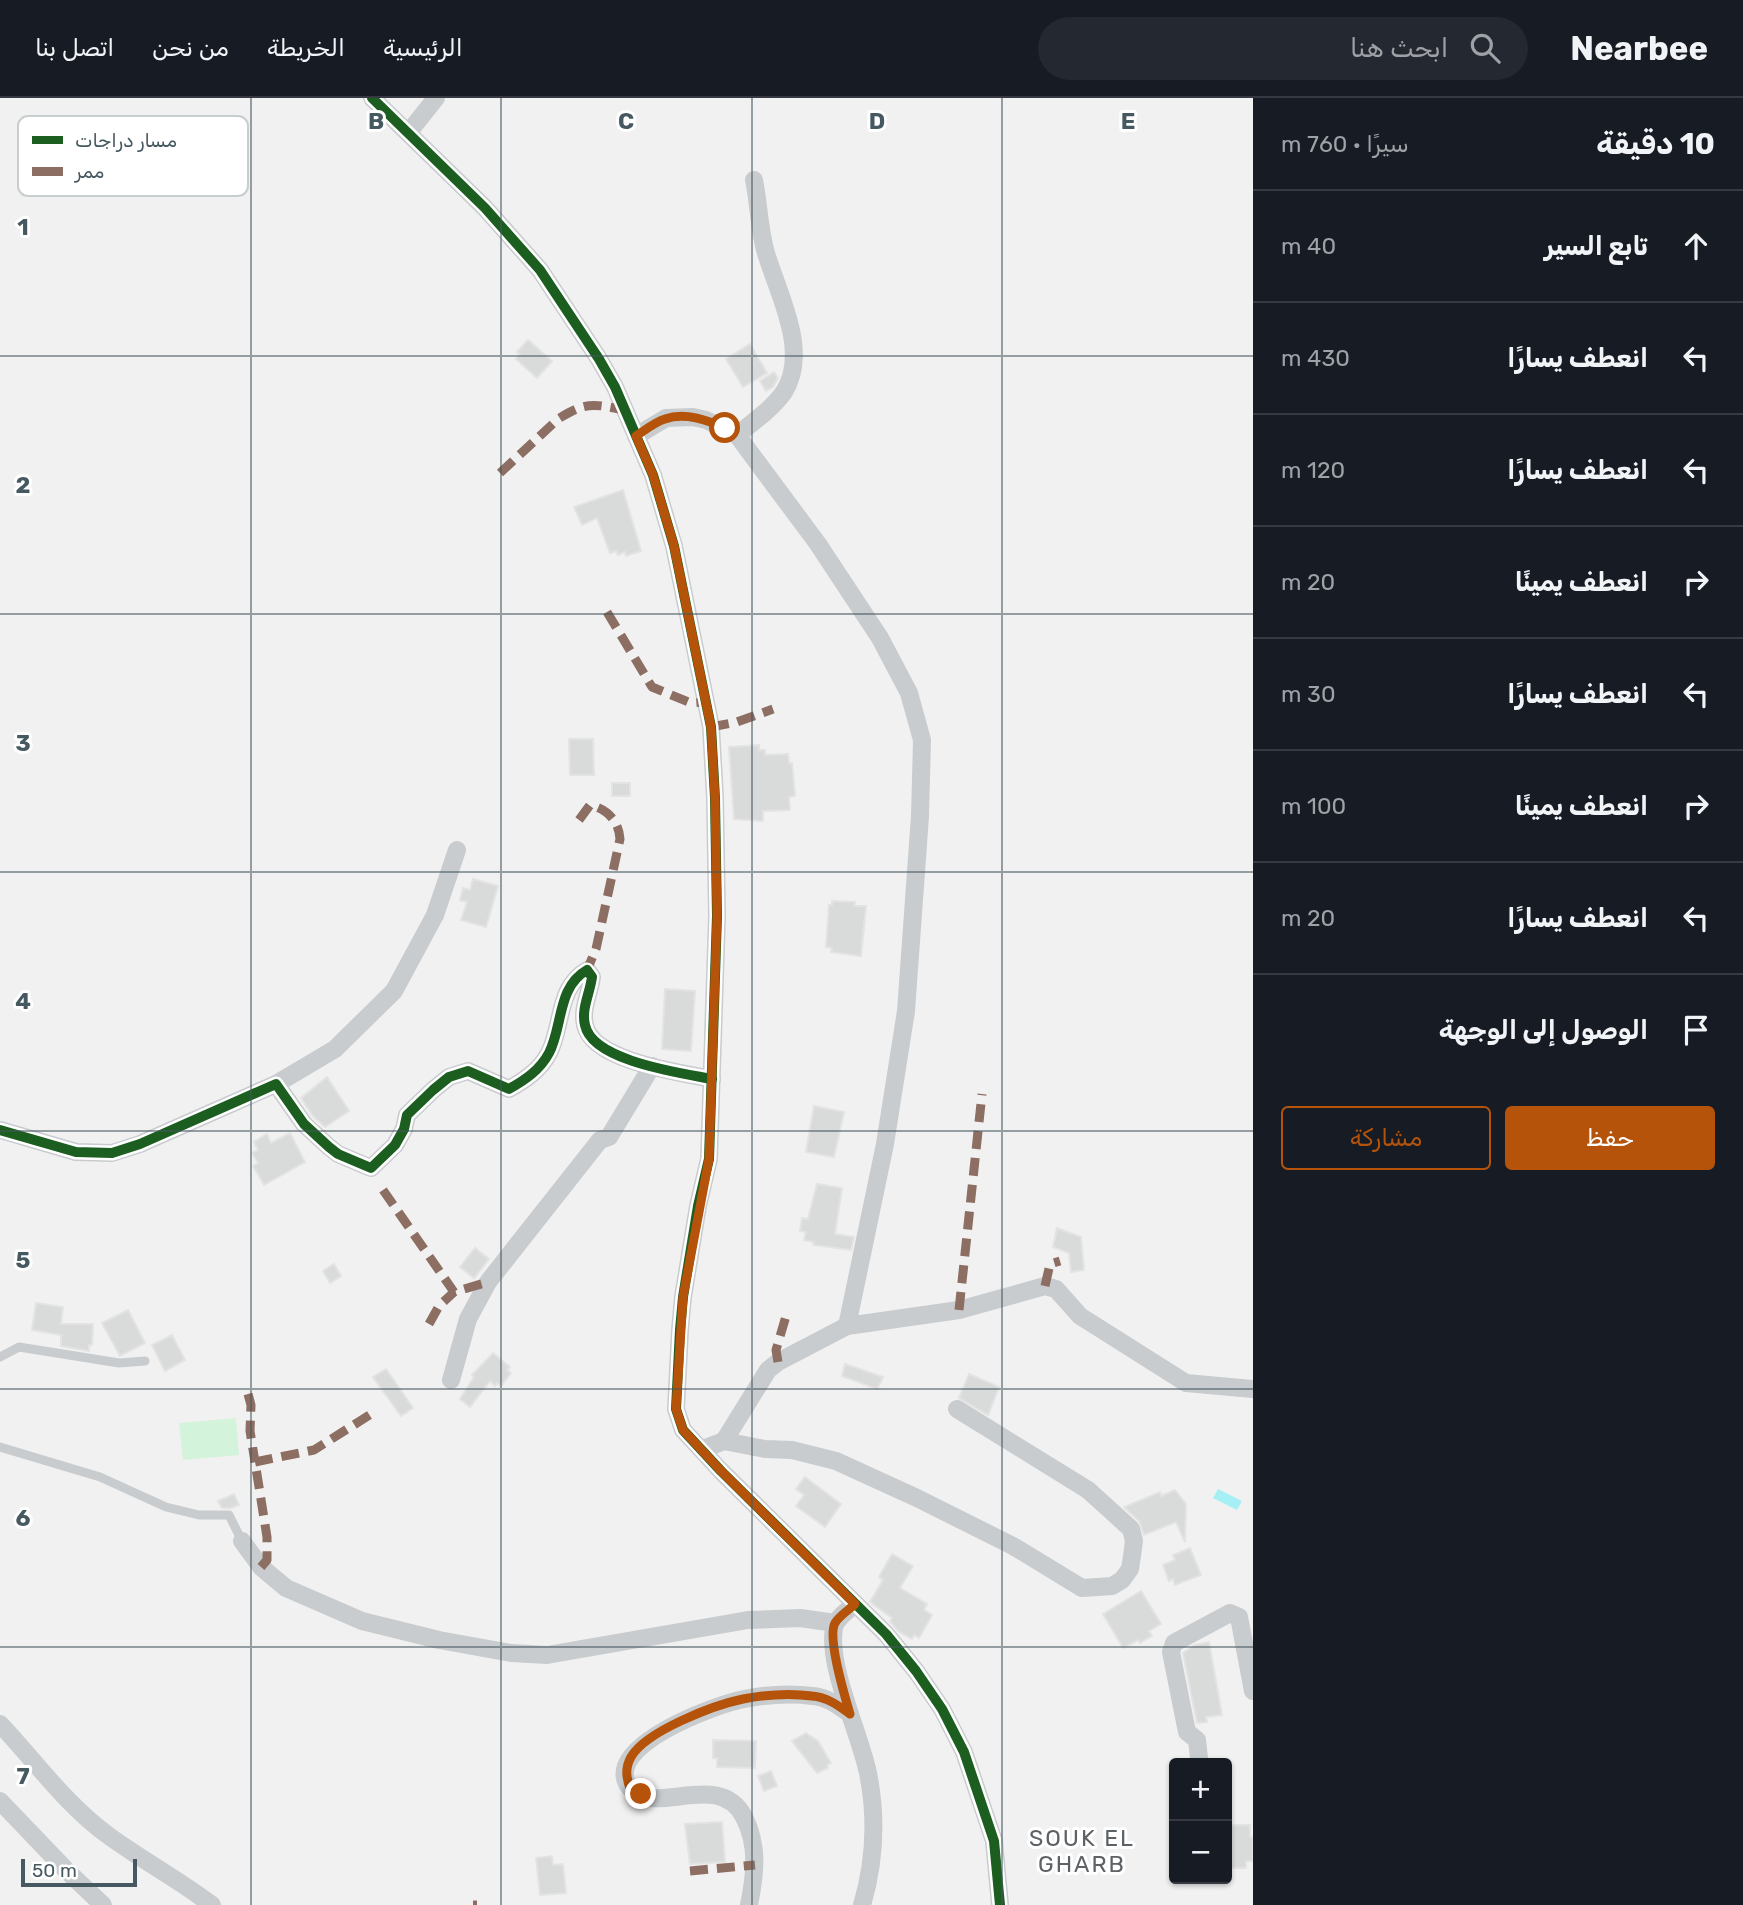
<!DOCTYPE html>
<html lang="ar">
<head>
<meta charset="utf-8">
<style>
  :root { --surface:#171b24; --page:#242831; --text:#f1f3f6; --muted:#9ea1a6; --line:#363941; --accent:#b45309 }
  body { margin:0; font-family:Rubik,Vazirmatn,sans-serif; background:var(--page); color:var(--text); direction:rtl }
  .controls { position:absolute; right:21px; bottom:21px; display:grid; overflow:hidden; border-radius:7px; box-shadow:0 2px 5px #0004 }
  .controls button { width:63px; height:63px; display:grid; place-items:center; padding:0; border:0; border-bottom:2px solid var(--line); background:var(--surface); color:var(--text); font:35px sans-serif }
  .scale { position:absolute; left:21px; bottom:18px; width:116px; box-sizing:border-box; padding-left:7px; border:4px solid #465860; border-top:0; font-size:19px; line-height:24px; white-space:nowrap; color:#465860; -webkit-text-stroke:5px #fff; paint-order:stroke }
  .stop { position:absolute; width:21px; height:21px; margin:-16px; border:5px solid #b45309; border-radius:50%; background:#fff }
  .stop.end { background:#b45309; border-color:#fff; box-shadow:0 2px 7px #0008 }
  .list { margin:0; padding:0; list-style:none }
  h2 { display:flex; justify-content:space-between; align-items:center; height:91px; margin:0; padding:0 28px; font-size:30px }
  h2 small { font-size:23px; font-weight:400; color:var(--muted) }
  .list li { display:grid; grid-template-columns:46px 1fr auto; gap:21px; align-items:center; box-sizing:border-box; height:112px; padding:0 28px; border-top:2px solid var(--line) }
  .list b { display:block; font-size:26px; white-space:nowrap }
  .list em { font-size:23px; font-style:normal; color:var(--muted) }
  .actions { display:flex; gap:14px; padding:21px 28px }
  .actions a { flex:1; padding:16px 0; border:2px solid var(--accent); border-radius:7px; text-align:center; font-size:24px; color:var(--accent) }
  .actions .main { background:var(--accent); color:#fff }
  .icon { flex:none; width:38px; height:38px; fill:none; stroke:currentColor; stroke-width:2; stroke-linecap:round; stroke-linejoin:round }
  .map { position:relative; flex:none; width:1253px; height:1807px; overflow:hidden; direction:ltr }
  header { display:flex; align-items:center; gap:42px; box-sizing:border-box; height:98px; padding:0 35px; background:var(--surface); border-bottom:2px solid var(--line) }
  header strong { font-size:33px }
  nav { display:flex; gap:38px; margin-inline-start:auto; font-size:24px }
  .search { width:490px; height:63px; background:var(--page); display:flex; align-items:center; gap:18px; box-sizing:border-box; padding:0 24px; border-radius:38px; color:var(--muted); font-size:26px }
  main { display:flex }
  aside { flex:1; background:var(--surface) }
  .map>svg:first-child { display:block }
</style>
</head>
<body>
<header>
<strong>Nearbee</strong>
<div class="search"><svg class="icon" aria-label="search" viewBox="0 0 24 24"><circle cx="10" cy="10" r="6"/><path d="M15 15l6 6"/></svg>ابحث هنا</div>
<nav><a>الرئيسية</a><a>الخريطة</a><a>من نحن</a><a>اتصل بنا</a></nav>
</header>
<main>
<aside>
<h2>10 دقيقة<small>سيرًا · 760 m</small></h2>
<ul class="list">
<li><svg class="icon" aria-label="ahead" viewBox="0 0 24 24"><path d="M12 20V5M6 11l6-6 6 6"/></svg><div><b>تابع السير</b></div><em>40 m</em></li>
<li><svg class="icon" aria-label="left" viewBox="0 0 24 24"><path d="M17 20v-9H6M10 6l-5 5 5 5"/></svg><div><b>انعطف يسارًا</b></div><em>430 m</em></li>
<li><svg class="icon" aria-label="left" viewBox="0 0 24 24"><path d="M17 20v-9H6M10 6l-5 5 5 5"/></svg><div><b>انعطف يسارًا</b></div><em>120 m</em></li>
<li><svg class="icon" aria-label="right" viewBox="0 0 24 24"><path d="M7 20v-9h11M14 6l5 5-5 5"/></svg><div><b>انعطف يمينًا</b></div><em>20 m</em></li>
<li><svg class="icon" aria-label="left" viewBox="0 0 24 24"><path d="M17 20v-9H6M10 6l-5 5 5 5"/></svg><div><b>انعطف يسارًا</b></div><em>30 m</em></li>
<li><svg class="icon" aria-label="right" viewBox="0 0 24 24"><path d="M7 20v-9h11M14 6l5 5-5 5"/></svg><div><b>انعطف يمينًا</b></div><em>100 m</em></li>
<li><svg class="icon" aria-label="left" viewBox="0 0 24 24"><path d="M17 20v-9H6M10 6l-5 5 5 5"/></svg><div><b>انعطف يسارًا</b></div><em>20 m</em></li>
<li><svg class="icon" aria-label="arrive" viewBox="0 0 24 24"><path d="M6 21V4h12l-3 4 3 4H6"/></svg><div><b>الوصول إلى الوجهة</b></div></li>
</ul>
<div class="actions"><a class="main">حفظ</a><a>مشاركة</a></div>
</aside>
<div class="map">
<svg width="1253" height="1807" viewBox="0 0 1253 1807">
  <rect width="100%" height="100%" fill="#f2f1f1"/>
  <path fill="#d4f3db" d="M 236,1320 L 239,1357 L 183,1362 L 179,1325 Z"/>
  <path fill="#a6eff4" d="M 1218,1391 L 1242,1403 L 1237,1412 L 1213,1400 Z"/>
  <g fill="#d9dada" stroke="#e3e3e4" stroke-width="2">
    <path d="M 528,242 L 552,263 L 537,280 L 516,261 L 520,256 L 517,254 Z"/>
    <path d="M 750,246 L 767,275 L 743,289 L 726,261 Z"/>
    <path d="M 774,274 L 778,280 L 773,289 L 766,293 L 760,283 Z"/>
    <path d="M 623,392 L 641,453 L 626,458 L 625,454 L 618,457 L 616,453 L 610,455 L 597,420 L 582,427 L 574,409 Z"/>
    <path d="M 569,641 L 593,641 L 594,677 L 570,677 Z"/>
    <path d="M 759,647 L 759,652 L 765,652 L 765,657 L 788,656 L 789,665 L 792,665 L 795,698 L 789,699 L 790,712 L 763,713 L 763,723 L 734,721 L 729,649 Z"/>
    <rect x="612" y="685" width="18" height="13"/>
    <path d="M 473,781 L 498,788 L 486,829 L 461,822 L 467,804 L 460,802 L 463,790 L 470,792 Z"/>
    <path d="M 832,803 L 855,804 L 854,808 L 866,808 L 861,858 L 831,854 L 832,850 L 826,849 L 829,807 L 832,807 Z"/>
    <path d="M 665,891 L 695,893 L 691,953 L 662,951 Z"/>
    <path d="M 327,979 L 349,1013 L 325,1029 L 313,1018 L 301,1000 Z"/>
    <path d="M 814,1008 L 844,1014 L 834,1059 L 806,1054 Z"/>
    <path d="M 290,1035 L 305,1064 L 264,1087 L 253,1068 L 258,1065 L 252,1055 L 258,1052 L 254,1044 L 267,1036 L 271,1045 Z"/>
    <path d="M 817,1086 L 842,1090 L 835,1136 L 854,1139 L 851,1152 L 813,1147 L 814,1144 L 804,1142 L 806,1134 L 800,1133 L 802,1120 L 808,1121 Z"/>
    <path d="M 1057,1130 L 1081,1139 L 1084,1172 L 1071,1174 L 1069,1155 L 1053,1149 Z"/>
    <path d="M 475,1150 L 489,1161 L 474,1180 L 460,1169 Z"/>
    <path d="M 334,1166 L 341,1178 L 330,1185 L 323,1173 Z"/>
    <path d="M 36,1205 L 63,1209 L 61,1226 L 93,1226 L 92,1247 L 89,1247 L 89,1253 L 61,1248 L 61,1237 L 32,1232 Z"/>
    <path d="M 128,1212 L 145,1245 L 120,1258 L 102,1225 Z"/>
    <path d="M 172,1237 L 185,1262 L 165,1273 L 152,1247 Z"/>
    <path d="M 493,1255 L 510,1269 L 507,1272 L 511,1275 L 501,1288 L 497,1285 L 495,1288 L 490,1283 L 470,1309 L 460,1301 L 474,1279 L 472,1277 Z"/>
    <path d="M 845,1266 L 883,1279 L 877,1291 L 842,1278 Z"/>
    <path d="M 386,1271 L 413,1310 L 401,1318 L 373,1279 Z"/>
    <path d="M 969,1276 L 999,1289 L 988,1317 L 959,1300 Z"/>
    <path d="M 805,1379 L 841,1406 L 825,1429 L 796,1408 L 804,1397 L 796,1391 Z"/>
    <path d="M 1175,1392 L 1186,1406 L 1185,1444 L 1176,1424 L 1144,1437 L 1139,1423 L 1124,1409 L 1160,1394 L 1161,1398 Z"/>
    <path d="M 234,1396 L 239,1407 L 231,1410 L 222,1410 L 218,1403 Z"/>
    <path d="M 1190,1450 L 1201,1477 L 1175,1487 L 1173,1481 L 1169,1483 L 1163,1467 L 1175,1462 L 1173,1457 Z"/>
    <path d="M 892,1456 L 913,1468 L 900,1490 L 927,1506 L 924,1512 L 932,1517 L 919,1540 L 914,1537 L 912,1541 L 898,1533 L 890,1523 L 892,1520 L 870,1504 L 883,1482 L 879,1479 Z"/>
    <path d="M 1141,1493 L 1161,1526 L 1149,1533 L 1152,1538 L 1140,1545 L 1138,1542 L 1123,1550 L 1103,1516 Z"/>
    <path d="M 1209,1544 L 1222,1617 L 1206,1619 L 1207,1624 L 1197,1625 L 1183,1555 L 1195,1547 Z"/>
    <path d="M 806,1635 L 818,1643 L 831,1665 L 827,1667 L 828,1670 L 817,1675 L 792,1643 Z"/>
    <path d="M 713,1642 L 756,1643 L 755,1670 L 717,1669 L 717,1660 L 713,1660 Z"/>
    <path d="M 771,1673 L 777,1688 L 764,1693 L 758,1678 Z"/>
    <path d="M 722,1724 L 725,1764 L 690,1766 L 685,1726 Z"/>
    <path d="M 1227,1727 L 1250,1727 L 1250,1739 L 1253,1739 L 1253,1763 L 1246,1763 L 1246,1770 L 1227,1770 Z"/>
    <path d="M 552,1758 L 553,1767 L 563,1766 L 566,1795 L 540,1797 L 536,1760 Z"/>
  </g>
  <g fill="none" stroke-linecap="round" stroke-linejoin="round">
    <g stroke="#c8ccce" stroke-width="9">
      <path d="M 0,1259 L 19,1249 L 119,1265 L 145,1263"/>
      <path d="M 0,1349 L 100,1379 L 166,1409 L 199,1417 L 229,1417 L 242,1443"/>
    </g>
    <g stroke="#c8ccce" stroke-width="18">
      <path d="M 372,0 L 485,110 L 540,172 L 599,261 L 615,289 L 653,377 L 674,448 L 711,629 L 715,700 L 717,818 L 709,1061 L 698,1108 L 683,1199 L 680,1232 L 676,1311 L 683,1332 L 721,1373 L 886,1536 L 916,1573 L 942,1611 L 964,1654 L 994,1743 L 1000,1807"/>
      <path d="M 409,34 L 436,0"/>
      <path d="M 737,337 C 753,324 772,311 784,294 C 810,253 778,196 766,155 C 759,132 759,106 754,82"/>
      <path d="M 636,338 L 666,320 L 693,319 L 706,322 L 737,337 L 818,446 L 880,540 L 909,595 L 922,642 L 920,718 L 906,913 L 885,1046 L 847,1228"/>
      <path d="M 276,986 L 335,951 L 394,893 L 435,817 L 457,752"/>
      <path d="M 0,1032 L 76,1054 L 112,1055 L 140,1046 L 276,986 L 304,1026 L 329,1049 L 338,1056 L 371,1070 L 395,1047 L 404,1031 L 407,1017 L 433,992 L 449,979 L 468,973 L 509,991 C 525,982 540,972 549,955 C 563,928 557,889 587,872 L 592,879 C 590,895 581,911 585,927 C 592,963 681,975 712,981"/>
      <path d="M 451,1282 L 468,1221 L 488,1184 L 600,1042 L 609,1039 L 652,968"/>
      <path d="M 724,1343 L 768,1272 L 778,1264 L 847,1228 L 959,1212 L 1045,1188 L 1056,1191 L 1080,1218 L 1186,1285 L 1253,1291"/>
      <path d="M 703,1351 L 724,1343 L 765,1351 L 792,1352 L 836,1363 L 917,1400 L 1013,1448 L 1082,1490 L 1112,1488 L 1122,1482 L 1130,1471 L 1132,1458 L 1134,1443 L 1131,1431 L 1088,1392 L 957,1311"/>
      <path d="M 242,1443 L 261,1469 L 286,1490 L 362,1523 L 439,1542 L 511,1555 L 547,1557 L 748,1522 L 800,1520 L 835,1525"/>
      <path d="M 855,1506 C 848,1512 836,1520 834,1530 C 827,1567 860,1636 868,1675 C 877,1720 875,1763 862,1807"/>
      <path d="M 0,1626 C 36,1664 66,1707 109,1738 C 142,1762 179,1782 212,1807"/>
      <path d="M 1199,1660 L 1197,1642 L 1187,1634 L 1171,1554 L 1174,1545 L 1230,1515 L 1239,1519 L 1253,1593"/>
      <path d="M 0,1703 L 67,1773 L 103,1807"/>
      <path d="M 749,1807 C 755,1777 759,1748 744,1719 C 719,1670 652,1721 629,1689 C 601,1648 717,1606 744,1601 C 765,1597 791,1595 813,1598 C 827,1599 839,1608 850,1616"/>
    </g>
    <g stroke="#8d6e63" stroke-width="9" stroke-dasharray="18 9" stroke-linecap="butt">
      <path d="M 500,375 L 558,321 C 587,303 593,306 625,312"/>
      <path d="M 607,514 L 652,589 L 691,605 L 705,604"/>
      <path d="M 711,629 L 737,624 L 773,611"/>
      <path d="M 579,722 L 590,707 C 607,711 619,723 620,741 L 596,851 L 587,872"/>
      <path d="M 383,1092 L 454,1194 L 488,1184"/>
      <path d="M 1045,1188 L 1050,1166 L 1060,1163"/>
      <path d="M 959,1212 L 982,996"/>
      <path d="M 429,1226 L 439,1208 L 454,1194"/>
      <path d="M 778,1264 L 776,1252 L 786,1218"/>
      <path d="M 248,1296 L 251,1307 L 250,1333 L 255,1364"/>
      <path d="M 261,1469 L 267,1462 L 267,1439 L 255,1364 L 314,1352 L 371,1316"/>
      <path d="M 690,1773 L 755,1767"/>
      <path d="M 473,1807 L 477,1807"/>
    </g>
    <g stroke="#fff" stroke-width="15">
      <g id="cycleway">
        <path d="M 372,0 L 485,110 L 540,172 L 599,261 L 615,289 L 653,377 L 674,448 L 711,629 L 715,700 L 717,818 L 709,1061 L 698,1108 L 683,1199 L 680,1232 L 676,1311 L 683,1332 L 721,1373 L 886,1536 L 916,1573 L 942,1611 L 964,1654 L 994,1743 L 1000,1807"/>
        <path d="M 0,1032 L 76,1054 L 112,1055 L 140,1046 L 276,986 L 304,1026 L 329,1049 L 338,1056 L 371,1070 L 395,1047 L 404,1031 L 407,1017 L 433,992 L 449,979 L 468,973 L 509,991 C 525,982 540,972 549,955 C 563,928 557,889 587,872 L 592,879 C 590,895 581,911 585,927 C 592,963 681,975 712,981"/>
      </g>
    </g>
    <use href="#cycleway" stroke="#1b5e20" stroke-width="10"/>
  </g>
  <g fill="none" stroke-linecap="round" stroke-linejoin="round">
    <path stroke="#b45309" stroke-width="9" d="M 641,1696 L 630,1690 C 626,1679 625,1670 631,1659 C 646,1633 714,1607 743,1601 C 764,1597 791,1595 812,1598 C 827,1599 839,1608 850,1616 C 845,1599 827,1540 835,1525 C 839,1518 850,1511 855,1506 L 721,1373 L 683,1332 L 676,1311 L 683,1199 L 709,1061 L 717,818 L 715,700 L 711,629 L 674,448 L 653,377 L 636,338 C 645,332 655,324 665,321 C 685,314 707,322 725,330"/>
  </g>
  <path fill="none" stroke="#465860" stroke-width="2" stroke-opacity="0.55" d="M 251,0 L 251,1807M 501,0 L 501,1807M 752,0 L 752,1807M 1002,0 L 1002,1807M 0,258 L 1253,258M 0,516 L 1253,516M 0,774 L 1253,774M 0,1033 L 1253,1033M 0,1291 L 1253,1291M 0,1549 L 1253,1549"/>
  <g text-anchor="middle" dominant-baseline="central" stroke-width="6" stroke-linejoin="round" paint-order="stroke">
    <g font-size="23" letter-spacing="2" fill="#5c6266" stroke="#fff">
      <text x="1082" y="1740">SOUK EL<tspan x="1082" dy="26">GHARB</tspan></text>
    </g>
  </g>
  <rect x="18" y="18" width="230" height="80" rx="10" fill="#fff" stroke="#c8cdcf" stroke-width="2"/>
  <rect x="32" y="38" width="31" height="8" fill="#1b5e20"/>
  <rect x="32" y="69" width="31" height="9" fill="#8d6e63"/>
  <g font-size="19" fill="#465860">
    <text x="75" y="49">مسار دراجات</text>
    <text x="75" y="80">ممر</text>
  </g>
  <g font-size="23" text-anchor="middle" font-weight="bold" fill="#465860" stroke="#fff" stroke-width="6" stroke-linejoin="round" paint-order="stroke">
    <text x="376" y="31">B</text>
    <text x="626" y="31">C</text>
    <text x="877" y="31">D</text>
    <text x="1128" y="31">E</text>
    <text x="23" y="137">1</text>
    <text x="23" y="395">2</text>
    <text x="23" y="653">3</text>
    <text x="23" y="911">4</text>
    <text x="23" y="1170">5</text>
    <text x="23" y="1428">6</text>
    <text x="23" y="1686">7</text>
  </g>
</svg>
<div class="controls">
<button>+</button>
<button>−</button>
</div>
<div class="scale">50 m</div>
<div class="stop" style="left:725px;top:330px"></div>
<div class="stop end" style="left:641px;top:1696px"></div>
</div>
</main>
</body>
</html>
